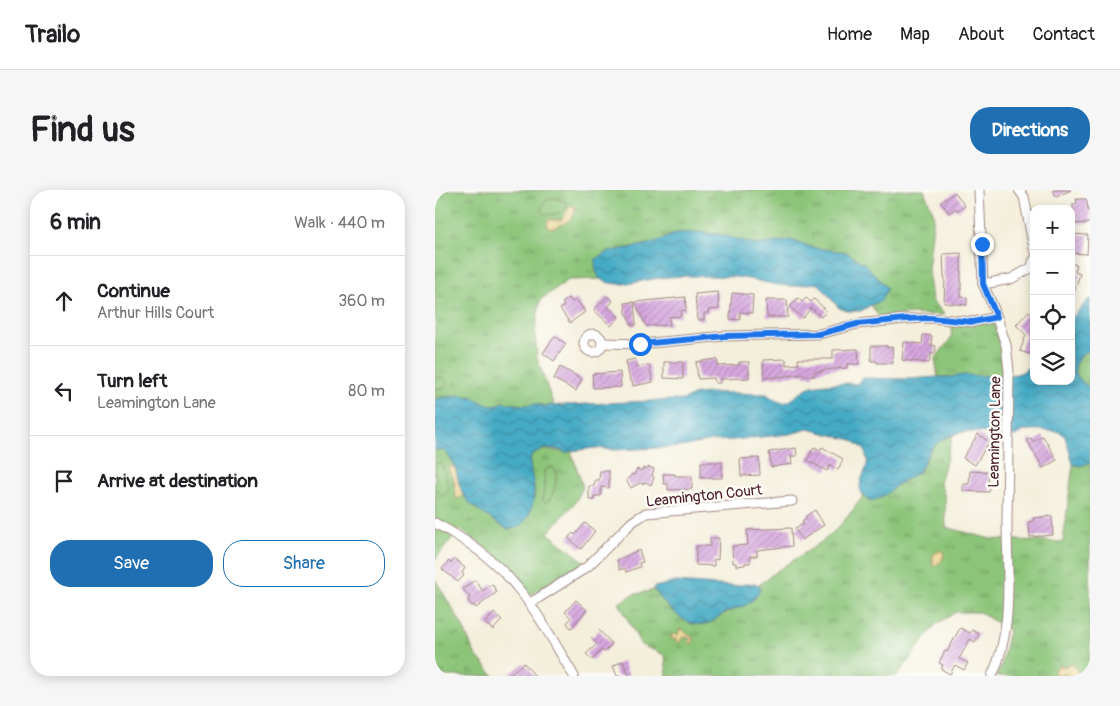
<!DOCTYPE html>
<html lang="en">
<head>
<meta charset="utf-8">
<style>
  :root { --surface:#fff; --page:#f6f6f6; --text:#202124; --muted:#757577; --line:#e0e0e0; --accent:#1f6fb2 }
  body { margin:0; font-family:Pangolin,sans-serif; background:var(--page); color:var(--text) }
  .controls { position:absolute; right:15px; top:15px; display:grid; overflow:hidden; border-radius:10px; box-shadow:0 2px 12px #0003 }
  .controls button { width:45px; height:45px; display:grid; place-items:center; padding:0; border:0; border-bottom:1px solid var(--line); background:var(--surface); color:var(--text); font:25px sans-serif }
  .stop { position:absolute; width:15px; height:15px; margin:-11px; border:4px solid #1a73e8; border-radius:50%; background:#fff }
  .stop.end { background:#1a73e8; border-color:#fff; box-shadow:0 1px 5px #0008 }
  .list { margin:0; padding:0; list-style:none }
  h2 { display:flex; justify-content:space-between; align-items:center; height:65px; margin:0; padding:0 20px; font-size:21px }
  h2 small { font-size:16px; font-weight:400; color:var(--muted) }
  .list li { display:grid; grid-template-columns:32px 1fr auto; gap:15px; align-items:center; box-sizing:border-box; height:90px; padding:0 20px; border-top:1px solid var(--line) }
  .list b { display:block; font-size:19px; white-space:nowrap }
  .list p { margin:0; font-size:16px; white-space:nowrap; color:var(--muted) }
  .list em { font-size:16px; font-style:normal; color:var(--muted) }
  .actions { display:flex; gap:10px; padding:15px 20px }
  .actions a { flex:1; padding:11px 0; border:1px solid var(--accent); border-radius:20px; text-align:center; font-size:18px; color:var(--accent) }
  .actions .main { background:var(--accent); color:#fff }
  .icon { flex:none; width:28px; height:28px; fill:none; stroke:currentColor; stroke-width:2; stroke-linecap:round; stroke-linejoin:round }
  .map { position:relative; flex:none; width:655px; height:486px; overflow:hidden; border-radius:20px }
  header { display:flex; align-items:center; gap:30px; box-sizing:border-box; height:70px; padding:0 25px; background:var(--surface); border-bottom:1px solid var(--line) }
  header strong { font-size:24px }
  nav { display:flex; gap:28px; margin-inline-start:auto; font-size:18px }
  .intro { display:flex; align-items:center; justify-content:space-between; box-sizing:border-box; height:120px; padding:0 30px }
  h1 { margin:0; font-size:35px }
  .button { padding:12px 22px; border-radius:20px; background:var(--accent); color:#fff; font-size:18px; font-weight:700 }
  main { display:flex; gap:30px; padding:0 30px }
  aside { flex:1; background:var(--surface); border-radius:20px; box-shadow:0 2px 12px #0003 }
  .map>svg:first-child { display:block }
</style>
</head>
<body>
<header>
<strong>Trailo</strong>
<nav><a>Home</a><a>Map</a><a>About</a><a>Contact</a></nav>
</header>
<div class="intro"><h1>Find us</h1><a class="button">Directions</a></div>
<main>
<aside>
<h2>6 min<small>Walk · 440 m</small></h2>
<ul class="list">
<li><svg class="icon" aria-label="ahead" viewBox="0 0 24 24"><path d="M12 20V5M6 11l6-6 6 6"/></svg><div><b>Continue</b><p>Arthur Hills Court</p></div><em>360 m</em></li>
<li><svg class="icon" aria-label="left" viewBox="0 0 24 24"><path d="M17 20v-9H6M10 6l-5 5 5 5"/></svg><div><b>Turn left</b><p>Leamington Lane</p></div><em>80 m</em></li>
<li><svg class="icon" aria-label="arrive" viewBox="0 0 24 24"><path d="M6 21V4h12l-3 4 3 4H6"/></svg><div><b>Arrive at destination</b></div></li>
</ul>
<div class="actions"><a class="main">Save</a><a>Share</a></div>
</aside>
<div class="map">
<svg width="655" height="486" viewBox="0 0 655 486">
  <defs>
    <pattern id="grass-tufts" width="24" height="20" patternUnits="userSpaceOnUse" patternTransform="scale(1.25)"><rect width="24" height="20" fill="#8cc579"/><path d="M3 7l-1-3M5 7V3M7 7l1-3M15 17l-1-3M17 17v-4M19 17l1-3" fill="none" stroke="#749f63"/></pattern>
    <pattern id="sand-dots" width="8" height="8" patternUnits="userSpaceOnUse" patternTransform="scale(1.25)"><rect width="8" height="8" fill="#eeda9e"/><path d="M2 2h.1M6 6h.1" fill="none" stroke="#cebb88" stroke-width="1.8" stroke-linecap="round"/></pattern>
    <pattern id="water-waves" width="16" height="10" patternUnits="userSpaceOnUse" patternTransform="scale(1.25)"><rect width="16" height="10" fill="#45aac5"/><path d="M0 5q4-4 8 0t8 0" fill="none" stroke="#3c8aa0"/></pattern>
    <pattern id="building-hatch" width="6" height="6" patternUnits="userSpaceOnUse" patternTransform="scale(1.25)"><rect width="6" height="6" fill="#d7a8e0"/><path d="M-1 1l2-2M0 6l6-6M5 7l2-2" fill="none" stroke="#b088b6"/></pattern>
  </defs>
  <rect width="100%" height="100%" fill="#fdfcf7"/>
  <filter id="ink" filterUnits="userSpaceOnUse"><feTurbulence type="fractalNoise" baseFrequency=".02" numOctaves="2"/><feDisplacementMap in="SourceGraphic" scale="10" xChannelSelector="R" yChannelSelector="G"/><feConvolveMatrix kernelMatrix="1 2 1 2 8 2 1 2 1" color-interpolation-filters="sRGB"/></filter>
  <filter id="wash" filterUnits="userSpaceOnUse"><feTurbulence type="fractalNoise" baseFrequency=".0096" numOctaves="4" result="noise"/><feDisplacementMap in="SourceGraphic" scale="20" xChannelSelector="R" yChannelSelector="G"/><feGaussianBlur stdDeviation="1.12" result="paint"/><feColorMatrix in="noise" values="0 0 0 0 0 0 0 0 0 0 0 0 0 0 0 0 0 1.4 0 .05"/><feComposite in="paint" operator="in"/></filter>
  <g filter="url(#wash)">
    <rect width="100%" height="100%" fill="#f4efdb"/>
    <g fill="url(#grass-tufts)" stroke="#6b7252">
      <path d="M 0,0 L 489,0 L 499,25 L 493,79 L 497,110 L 510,125 L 477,124 L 444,127 L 436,115 L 442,113 L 448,93 L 411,62 L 380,58 L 355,50 L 324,55 L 282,44 L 241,43 L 226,50 L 209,55 L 172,62 L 162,69 L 160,76 L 165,89 L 133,90 L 105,110 L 100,143 L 102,168 L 119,216 L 110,216 L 101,214 L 87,215 L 67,212 L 61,216 L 52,215 L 37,207 L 25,205 L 0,209 Z"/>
      <path d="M 558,131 L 568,161 L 569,185 L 503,187 L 500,169 L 516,148 L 517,134 Z"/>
      <path d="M 655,160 L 655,199 C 651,195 646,191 643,187 C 636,176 644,164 655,160 Z"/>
      <path d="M 518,245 L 505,293 L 510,307 L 511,337 L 556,349 L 628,352 L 638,274 L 644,276 L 655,273 L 655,486 L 561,486 L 566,477 L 574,440 L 544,422 L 521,422 L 500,435 L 462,486 L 232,486 L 230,465 L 206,455 L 184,413 L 197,405 L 219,400 L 234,418 L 256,434 L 278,431 L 288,424 L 299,420 L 320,408 L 325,400 L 324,395 C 343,378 365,367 386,352 C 403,340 416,323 428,306 L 434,310 L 448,306 L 462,295 L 482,283 L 486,279 L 494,262 L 504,251 Z"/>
      <path d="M 0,260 L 8,260 C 24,273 20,290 29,306 C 36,318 59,330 72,339 L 100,304 C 99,293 94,282 95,272 C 97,250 126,265 136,261 L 148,297 L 141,311 L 113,343 L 150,372 L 94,405 L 82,386 L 51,358 L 24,339 L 0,370 Z"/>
      <path d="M 0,389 L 27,435 L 40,464 L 59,486 L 0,486 Z"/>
    </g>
    <g fill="url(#sand-dots)" stroke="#9c7c64">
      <path d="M 138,15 L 140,17 C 140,32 128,33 116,39 L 113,37 L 112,32 L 113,30 L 126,30 L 135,16 Z"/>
      <path d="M 17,276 L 21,278 L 28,305 L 23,309 L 21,308 L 19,290 L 14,280 L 14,277 Z"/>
      <path d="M 503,361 L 508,361 L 509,366 L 505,373 L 498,376 L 498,365 Z"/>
      <path d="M 247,439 L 252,444 L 259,448 L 257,454 L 254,452 L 255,448 L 248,447 L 244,453 L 241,451 L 241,448 L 238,450 L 236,448 L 237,444 L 243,445 L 244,440 Z"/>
      <path d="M 636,473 L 640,476 L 645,486 L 632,486 L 630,484 L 624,486 L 619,483 L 619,481 L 624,475 L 631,476 Z"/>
    </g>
    <g fill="#8cc579" stroke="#6b7252">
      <path d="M 118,8 L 131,12 L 132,16 C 126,25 117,26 107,23 L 106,19 L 110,11 Z"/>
      <path d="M 7,187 L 11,191 L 12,195 L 9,198 L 0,199 L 0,188 Z"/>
      <path d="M 4,273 L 8,276 C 9,284 14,293 14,300 L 10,304 L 5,303 L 0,299 L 0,274 Z"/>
      <path d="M 118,277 C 125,286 119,307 111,313 L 107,309 L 110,295 L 109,282 L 113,278 Z"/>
    </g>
    <g fill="url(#water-waves)" stroke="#486478">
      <path d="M 260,42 L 282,44 L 324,55 L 355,50 L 380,58 L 411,62 L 430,74 L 452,98 L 446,111 L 436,115 L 426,121 L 412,121 L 404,118 L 384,94 C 373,92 365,97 354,96 C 336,95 319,89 301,87 C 281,86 245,85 225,88 C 206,90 183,100 165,89 C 161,82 159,77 161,69 L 172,62 L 209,55 L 226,50 L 241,43 Z"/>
      <path d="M 655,108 L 655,160 C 644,164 636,176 643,187 C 646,191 651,195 655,199 L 655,273 L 644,276 L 638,274 L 630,247 L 625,242 C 613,241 590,236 581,246 C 566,245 533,239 520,244 C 510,247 498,254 493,264 C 490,269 488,276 484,281 C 479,286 471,289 465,293 C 456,299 439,319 429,306 C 419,295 431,284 432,274 C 433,270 430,263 429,259 L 417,250 L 373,239 L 355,244 L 298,250 L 276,251 L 246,257 L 180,260 L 160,258 L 136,261 L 130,263 C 121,256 102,258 96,267 C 93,278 99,288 99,298 C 100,315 92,341 72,339 C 59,330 36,318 29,306 C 20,290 24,273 8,260 L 0,260 L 0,209 L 25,205 L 37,207 L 52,215 L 61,216 L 67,212 L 87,215 L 101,214 L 110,216 L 237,210 C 254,212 250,206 262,204 C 285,201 310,204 332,204 C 354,223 357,205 374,197 C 380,194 414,192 422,194 L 427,188 L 471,189 L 503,187 L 515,187 L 528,185 L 558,186 L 582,184 L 587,182 L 599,173 L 599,191 L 636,191 L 636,129 Z"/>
      <path d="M 241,392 L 298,396 L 319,393 L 324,395 L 325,400 C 313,419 308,415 290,423 C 283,426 278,433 270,434 C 249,438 231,415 219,400 L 219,397 Z"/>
    </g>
    <g id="blocks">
      <g fill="url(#building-hatch)">
        <path d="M 618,0 L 636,0 L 621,7 Z"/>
        <path d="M 520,2 L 530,16 L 523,21 L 521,18 L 514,23 L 506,12 Z"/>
        <path d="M 641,9 L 652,9 L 653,21 L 655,21 L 655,33 L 636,34 L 636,27 L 638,27 L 638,14 L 642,14 Z"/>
        <path d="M 636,44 L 653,45 L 652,64 L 636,63 Z"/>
        <path d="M 526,63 L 526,107 L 532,108 L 532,115 L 509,113 L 510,87 L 509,87 L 508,64 Z"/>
        <path d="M 636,73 L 642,75 L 640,82 L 645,84 L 637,108 Z"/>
        <path d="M 283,102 L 284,119 L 273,120 L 274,123 L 269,123 L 269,130 L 262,130 L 260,104 Z"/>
        <path d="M 297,103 L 318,105 L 317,123 L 305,122 L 305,130 L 295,129 Z"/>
        <path d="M 172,106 L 178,111 L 173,117 L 184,127 L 176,136 L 159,120 Z"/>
        <path d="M 250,107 L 251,120 L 246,121 L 246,126 L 234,127 L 235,135 L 211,136 L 200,112 Z"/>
        <path d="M 134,108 L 137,112 L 141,109 L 150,122 L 135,133 L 125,119 L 129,116 L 127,113 Z"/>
        <path d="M 363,108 L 367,112 L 371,108 L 376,112 L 379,109 L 392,121 L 386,127 L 376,118 L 368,128 L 355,117 Z"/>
        <path d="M 331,110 L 352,110 L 353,127 L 332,127 Z"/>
        <path d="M 199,112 L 201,135 L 197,136 L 191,123 L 190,113 Z"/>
        <path d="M 594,121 L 599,125 L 599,161 L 597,165 L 585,161 L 591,145 L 581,135 Z"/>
        <path d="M 488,145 L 497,146 L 496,155 L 501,156 L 500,164 L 496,164 L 494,173 L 467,170 L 469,152 L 487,154 Z"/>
        <path d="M 120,146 L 131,154 L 119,171 L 108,163 Z"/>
        <path d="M 436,156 L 452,156 L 452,158 L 457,157 L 458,173 L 442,173 L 442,171 L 436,171 Z"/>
        <path d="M 423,159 L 424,174 L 412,174 L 412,178 L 388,180 L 388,181 L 379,182 L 379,186 L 370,186 L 370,184 L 329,188 L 328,170 L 351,169 L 351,175 L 364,174 L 363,169 L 398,169 L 398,160 Z"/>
        <path d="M 200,169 L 202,177 L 214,175 L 218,192 L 198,196 L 197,191 L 195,191 L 191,171 Z"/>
        <path d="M 282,169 L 283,176 L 304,175 L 304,172 L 314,172 L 314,188 L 285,189 L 285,193 L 280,193 L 279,188 L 263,189 L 261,172 Z"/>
        <path d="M 229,172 L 248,172 L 248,189 L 229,188 Z"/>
        <path d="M 125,177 L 147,189 L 141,201 L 119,189 Z"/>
        <path d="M 185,182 L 186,197 L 158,198 L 157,184 Z"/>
        <path d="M 543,244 L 554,252 L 540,275 L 528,268 Z"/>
        <path d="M 608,246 L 622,270 L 608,278 L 592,250 L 596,248 L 598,252 Z"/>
        <path d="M 379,257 L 385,260 L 387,257 L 408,269 L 403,280 L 395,275 L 392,281 L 372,270 Z"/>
        <path d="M 361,258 L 362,266 L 356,266 L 357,274 L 336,277 L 334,262 Z"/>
        <path d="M 324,268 L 325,285 L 306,286 L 305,269 Z"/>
        <rect x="266" y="272" width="21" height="16"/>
        <path d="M 214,277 L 219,279 L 217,285 L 219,288 L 216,295 L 211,292 L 208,294 L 205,293 L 196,298 L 191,290 L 195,287 L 197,284 L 199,285 L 202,279 L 207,281 L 208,278 L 211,279 Z"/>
        <path d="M 165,281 L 174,281 L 174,298 L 166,297 L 166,306 L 159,306 L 159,310 L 154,310 L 154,296 L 159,296 L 160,290 L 164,290 Z"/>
        <path d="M 535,281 L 554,282 L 553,296 L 555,297 L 554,302 L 528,301 L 528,294 L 534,294 Z"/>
        <path d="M 228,284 L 240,284 L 240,286 L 257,286 L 257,299 L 233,300 L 233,294 L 229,294 Z"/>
        <path d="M 380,320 L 389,335 L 367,350 L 360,339 L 369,334 L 367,331 L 372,328 L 371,326 Z"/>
        <path d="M 617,326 L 618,345 L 595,347 L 594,332 L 599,331 L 598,328 Z"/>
        <path d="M 150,333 L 160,341 L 146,359 L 133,348 L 138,343 L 140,345 Z"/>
        <path d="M 356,338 L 357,356 L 322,360 L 322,366 L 315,366 L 315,373 L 310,373 L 310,375 L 301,376 L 301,373 L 298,373 L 297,356 L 313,355 L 312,340 Z"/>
        <path d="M 275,348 L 284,348 L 283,370 L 279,369 L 279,376 L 261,375 L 261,356 L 275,356 Z"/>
        <path d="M 204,360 L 208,372 L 204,373 L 205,377 L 191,382 L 190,378 L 185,380 L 182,370 Z"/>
        <path d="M 20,369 L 30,378 L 27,383 L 29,385 L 23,392 L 7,379 L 14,371 L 16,373 Z"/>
        <path d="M 40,390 L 48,401 L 57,394 L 62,402 L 41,418 L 39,415 L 37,416 L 33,410 L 35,408 L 28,399 Z"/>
        <path d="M 141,410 L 152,420 L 136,438 L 132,433 L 136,428 L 130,422 Z"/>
        <path d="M 59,423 L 67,430 L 58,440 L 50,433 Z"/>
        <path d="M 525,438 L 535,443 L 537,440 L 544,444 L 540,452 L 535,449 L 524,469 L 533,473 L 529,480 L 520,475 L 515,484 L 506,479 L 508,475 L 504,473 L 510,461 L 512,462 Z"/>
        <path d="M 164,440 L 177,454 L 169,462 L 167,460 L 157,470 L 151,464 L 162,454 L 156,448 Z"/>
        <path d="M 188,471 L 194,486 L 182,486 L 178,476 Z"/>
        <path d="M 89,473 L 100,486 L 72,486 Z"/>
      </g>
    </g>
  </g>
  <g filter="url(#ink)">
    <use href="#blocks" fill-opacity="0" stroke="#9f8783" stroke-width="1"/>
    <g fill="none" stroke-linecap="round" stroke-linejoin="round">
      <g stroke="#9f8783" stroke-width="11">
        <g id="minor">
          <path d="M 544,0 L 548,94 L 559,119 L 571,155 L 574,181 C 573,231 573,282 572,332 C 572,383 579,439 557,486"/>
          <path d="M 584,0 L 589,7 L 599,59"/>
          <path d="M 548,94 L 576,89 L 596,78 L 599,70"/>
          <circle cx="158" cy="153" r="9"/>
          <path d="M 167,153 L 205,154 L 291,146 L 384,144 L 422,134 L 471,129 L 495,128 L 538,132 L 562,127"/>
          <path d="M 0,333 C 30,349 60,370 81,396 C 104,423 121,456 139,486"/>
          <path d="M 94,414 L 152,377 L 197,332 L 211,323 L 357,311"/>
        </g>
      </g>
      <use href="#minor" stroke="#fff" stroke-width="9"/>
    </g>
  </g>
  <g fill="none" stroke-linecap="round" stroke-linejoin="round" filter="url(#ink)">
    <path stroke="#1a73e8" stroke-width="6" d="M 205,154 L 291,146 L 384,144 L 422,134 L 471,129 L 495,128 L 538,132 L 562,127 L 548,94 L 547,54"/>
  </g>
  <g text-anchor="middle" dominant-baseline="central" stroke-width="5" stroke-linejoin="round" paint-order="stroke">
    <g font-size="15" fill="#4a1f2b" stroke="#fdfcf7">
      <text transform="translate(560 242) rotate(-89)">Leamington Lane</text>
      <text transform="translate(269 306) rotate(-6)">Leamington Court</text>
    </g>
  </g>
</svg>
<div class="controls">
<button>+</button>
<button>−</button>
<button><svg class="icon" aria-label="locate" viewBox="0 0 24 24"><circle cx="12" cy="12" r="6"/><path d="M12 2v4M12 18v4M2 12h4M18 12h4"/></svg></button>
<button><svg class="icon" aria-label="layers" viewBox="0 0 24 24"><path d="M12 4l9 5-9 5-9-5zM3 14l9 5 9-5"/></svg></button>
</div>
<div class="stop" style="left:205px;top:154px"></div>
<div class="stop end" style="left:547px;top:54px"></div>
</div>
</main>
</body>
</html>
